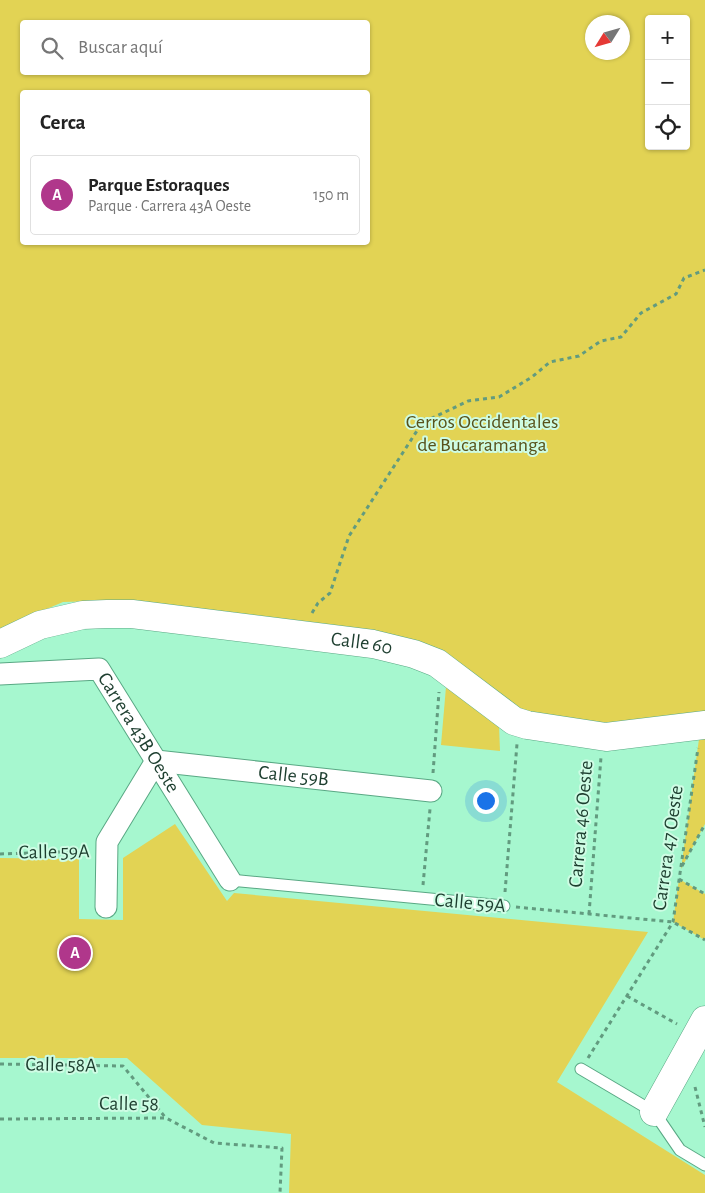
<!DOCTYPE html>
<html lang="es">
<head>
<meta charset="utf-8">
<style>
  :root { --surface:#fff; --page:#f6f6f6; --text:#222; --muted:#767676; --line:#e0e0e0; --accent:#b0378b }
  body { margin:0; font-family:"Alegreya Sans",sans-serif; background:var(--page); color:var(--text) }
  .controls { position:absolute; right:15px; top:15px; display:grid; overflow:hidden; border-radius:5px; box-shadow:0 1px 4px #0004 }
  .controls button { width:45px; height:45px; display:grid; place-items:center; padding:0; border:0; border-bottom:1px solid var(--line); background:var(--surface); color:var(--text); font:25px sans-serif }
  .compass { position:absolute; left:585px; top:15px; width:45px; height:45px; border-radius:50%; background:var(--surface); box-shadow:0 1px 4px #0004; rotate:233deg }
  .you { position:absolute; left:485px; top:800px; width:18px; height:18px; margin:-12px; border:4px solid #fff; border-radius:50%; background:#1a73e8; box-shadow:0 0 0 8px #1a73e833 }
  .badge { display:grid; place-items:center; width:32px; height:32px; border-radius:50%; background:var(--accent); color:#fff; font-size:16px; font-weight:700 }
  .pin { position:absolute; translate:-50% -50%; border:2px solid #fff; box-shadow:0 1px 5px #0006 }
  .list { margin:0; padding:0; list-style:none }
  h2 { display:flex; justify-content:space-between; align-items:center; height:65px; margin:0; padding:0 20px; font-size:21px }
  h2 small { font-size:16px; font-weight:400; color:var(--muted) }
  .list li { display:grid; grid-template-columns:32px 1fr auto; gap:15px; align-items:center; box-sizing:border-box; height:80px; margin:0 10px 10px; padding:0 10px; border:1px solid var(--line); border-radius:5px }
  .list b { display:block; font-size:19px; white-space:nowrap }
  .list p { margin:0; font-size:16px; white-space:nowrap; color:var(--muted) }
  .list em { font-size:16px; font-style:normal; color:var(--muted) }
  .icon { flex:none; width:28px; height:28px; fill:none; stroke:currentColor; stroke-width:2; stroke-linecap:round; stroke-linejoin:round }
  .map { position:relative; flex:none; width:705px; height:1193px; overflow:hidden }
  .search { position:absolute; background:var(--surface); box-shadow:0 1px 4px #0004; left:20px; top:20px; width:350px; height:55px; display:flex; align-items:center; gap:12px; box-sizing:border-box; padding:0 18px; border-radius:5px; color:var(--muted); font-size:19px }
  .panel { position:absolute; background:var(--surface); box-shadow:0 1px 4px #0004; left:20px; top:90px; width:350px; height:155px; border-radius:5px }
  .map>svg:first-child { display:block }
</style>
</head>
<body>
<div class="map">
<svg width="705" height="1193" viewBox="0 0 705 1193">
  <rect width="100%" height="100%" fill="#a6f7cf"/>
  <g fill="#e2d354" fill-rule="evenodd">
    <path d="M 0,0 L 705,0 L 705,711 L 606,724 L 522,711 L 441,652 L 335,625 L 133,600 L 63,602 L 0,629 ZM 649,19 L 686,19 L 686,146 L 649,146 ZM 22,22 L 368,22 L 368,72 L 22,72 ZM 592,22 L 622,22 L 622,52 L 592,52 ZM 22,92 L 368,92 L 368,242 L 22,242 Z"/>
    <path d="M 446,687 L 499,725 L 500,751 L 441,745 Z"/>
    <path d="M 705,738 L 705,824 L 681,869 L 699,739 Z"/>
    <path d="M 175,824 L 227,901 L 234,893 L 648,932 L 557,1082 L 705,1175 L 705,1193 L 289,1193 L 291,1134 L 202,1125 L 127,1058 L 0,1058 L 0,858 L 79,859 L 79,919 L 123,920 L 123,858 Z"/>
    <path d="M 679,879 L 705,894 L 705,940 L 673,922 Z"/>
  </g>
  <g fill="none" stroke-linecap="round" stroke-linejoin="round">
    <g stroke="#59a884" stroke-width="13">
      <g id="lane">
        <path d="M 230,880 L 504,906"/>
        <path d="M 581,1069 L 654,1112 L 680,1150 L 705,1165"/>
      </g>
    </g>
    <g stroke="#59a884" stroke-width="23">
      <g id="street">
        <path id="s1" d="M 0,674 L 99,669 L 230,880"/>
        <path id="s2" d="M 106,907 L 107,842 L 156,761 L 431,791"/>
      </g>
    </g>
    <g stroke="#59a884" stroke-width="29">
      <g id="secondary">
        <path id="s3" d="M 0,644 L 40,625 L 83,615 L 107,614 L 132,614 L 373,644 L 414,654 L 437,663 L 514,721 L 527,725 L 606,737 L 705,725"/>
        <path d="M 654,1112 L 705,1020"/>
      </g>
    </g>
    <g stroke="#629b7f" stroke-width="3" stroke-dasharray="4 4" stroke-linecap="butt">
      <path d="M 312,613 L 318,603 L 330,593 L 349,536 L 422,423 L 468,401 L 499,397 L 532,377 L 550,362 L 579,356 L 601,341 L 621,337 L 641,313 L 676,294 L 684,278 L 705,270"/>
      <path d="M 433,773 L 439,692"/>
      <path d="M 0,854 L 87,851"/>
      <path d="M 682,866 L 705,824"/>
      <path d="M 679,879 L 705,894"/>
      <path d="M 423,885 L 430,809"/>
      <path d="M 505,892 L 517,744"/>
      <path d="M 516,907 L 673,922 L 705,940"/>
      <path d="M 589,914 L 601,757"/>
      <path d="M 627,996 L 677,1024"/>
      <path d="M 588,1058 L 673,922 L 698,748"/>
      <path d="M 0,1064 L 123,1066 L 165,1117"/>
      <path d="M 695,1087 L 705,1127"/>
      <path d="M 0,1119 L 166,1118 L 214,1143 L 282,1148 L 280,1193"/>
    </g>
    <use href="#lane" stroke="#fff" stroke-width="11"/>
    <use href="#street" stroke="#fff" stroke-width="21"/>
    <use href="#secondary" stroke="#fff" stroke-width="28"/>
  </g>
  <g text-anchor="middle" dominant-baseline="central" stroke-width="4" stroke-linejoin="round" paint-order="stroke">
    <g font-size="20" fill="#58521a" stroke="#cefce4">
      <text x="482" y="422">Cerros Occidentales<tspan x="482" dy="23">de Bucaramanga</tspan></text>
    </g>
    <g font-size="20" fill="#1d3e2f" stroke="#cefce4">
      <text stroke="none"><textPath href="#s3" startOffset="369">Calle 60</textPath></text>
      <text stroke="none"><textPath href="#s1" startOffset="174">Carrera 43B Oeste</textPath></text>
      <text stroke="none"><textPath href="#s2" startOffset="298">Calle 59B</textPath></text>
      <text transform="translate(581 824) rotate(-85)">Carrera 46 Oeste</text>
      <text transform="translate(668 848) rotate(-82)">Carrera 47 Oeste</text>
      <text transform="translate(54 852) rotate(-1)">Calle 59A</text>
      <text transform="translate(470 903) rotate(5)">Calle 59A</text>
      <text transform="translate(61 1065) rotate(1)">Calle 58A</text>
      <text transform="translate(129 1104) rotate(1)">Calle 58</text>
    </g>
  </g>
</svg>
<div class="controls">
<button>+</button>
<button>−</button>
<button><svg class="icon" aria-label="locate" viewBox="0 0 24 24"><circle cx="12" cy="12" r="6"/><path d="M12 2v4M12 18v4M2 12h4M18 12h4"/></svg></button>
</div>
<svg class="compass" viewBox="-18 -18 36 36"><path d="M0-13l5 13h-10z" fill="#e53935"/><path d="M0 13l5-13h-10z" fill="#767676"/></svg>
<div class="you"></div>
<div class="pin badge" style="left:75px;top:953px">A</div>
<div class="search"><svg class="icon" aria-label="search" viewBox="0 0 24 24"><circle cx="10" cy="10" r="6"/><path d="M15 15l6 6"/></svg>Buscar aquí</div>
<section class="panel">
<h2>Cerca<small></small></h2>
<ul class="list">
<li><span class="badge">A</span><div><b>Parque Estoraques</b><p>Parque · Carrera 43A Oeste</p></div><em>150 m</em></li>
</ul>
</section>
</div>
</body>
</html>
